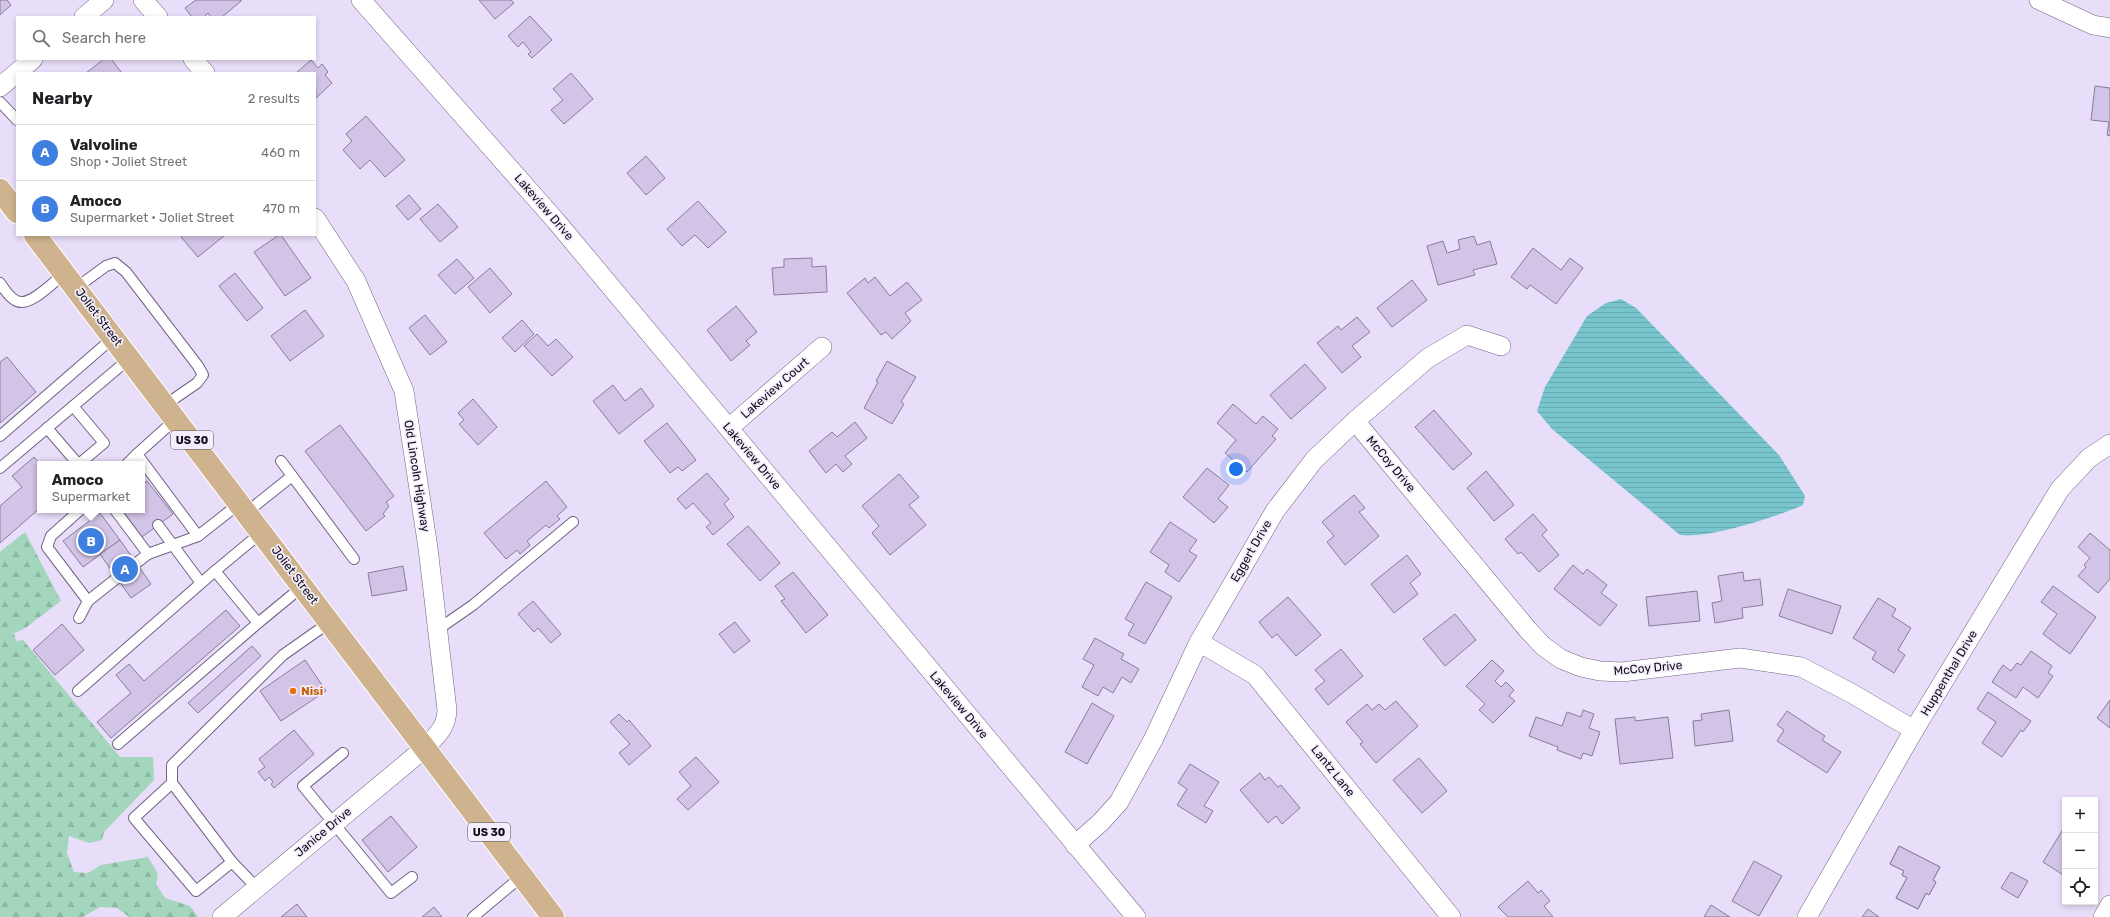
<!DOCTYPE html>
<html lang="en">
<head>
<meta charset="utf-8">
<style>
  :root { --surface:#fff; --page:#f6f6f6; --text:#202124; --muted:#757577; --line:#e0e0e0; --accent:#a3165d }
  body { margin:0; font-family:Rubik,sans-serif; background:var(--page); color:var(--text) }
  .controls { position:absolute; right:12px; bottom:12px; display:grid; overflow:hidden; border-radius:0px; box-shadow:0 2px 6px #0003 }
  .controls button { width:36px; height:36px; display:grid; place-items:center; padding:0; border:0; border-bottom:1px solid var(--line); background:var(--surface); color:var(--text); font:20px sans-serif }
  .you { position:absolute; left:1236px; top:469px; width:14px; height:14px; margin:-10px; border:3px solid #fff; border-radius:50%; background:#1a73e8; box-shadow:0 0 0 6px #1a73e833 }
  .badge { display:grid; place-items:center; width:26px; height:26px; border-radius:50%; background:var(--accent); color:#fff; font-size:13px; font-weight:700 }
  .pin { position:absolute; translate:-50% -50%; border:2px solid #fff; box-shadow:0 1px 4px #0006 }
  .popup { position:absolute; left:37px; top:461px; width:108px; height:52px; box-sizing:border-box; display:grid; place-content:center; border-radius:0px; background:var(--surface); filter:drop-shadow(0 1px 3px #0005); font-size:13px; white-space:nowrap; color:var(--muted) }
  .popup b { font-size:15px; color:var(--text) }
  .popup::after { content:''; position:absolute; left:50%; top:100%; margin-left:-8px; border:8px solid transparent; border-top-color:var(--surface) }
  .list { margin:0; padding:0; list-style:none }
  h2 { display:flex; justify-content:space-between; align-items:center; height:52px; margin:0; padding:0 16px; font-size:17px }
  h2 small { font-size:13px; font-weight:400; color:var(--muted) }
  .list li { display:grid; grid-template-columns:26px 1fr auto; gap:12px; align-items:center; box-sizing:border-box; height:56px; padding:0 16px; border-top:1px solid var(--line) }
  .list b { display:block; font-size:15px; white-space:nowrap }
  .list p { margin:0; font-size:13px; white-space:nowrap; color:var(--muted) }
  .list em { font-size:13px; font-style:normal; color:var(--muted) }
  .icon { flex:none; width:22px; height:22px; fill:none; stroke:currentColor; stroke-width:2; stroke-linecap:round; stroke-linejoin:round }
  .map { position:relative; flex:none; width:2110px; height:917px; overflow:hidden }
  .search { position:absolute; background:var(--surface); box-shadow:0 2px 6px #0003; left:16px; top:16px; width:300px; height:44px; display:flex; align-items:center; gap:10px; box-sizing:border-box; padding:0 14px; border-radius:0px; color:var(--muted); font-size:15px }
  .panel { position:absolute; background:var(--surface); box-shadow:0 2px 6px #0003; left:16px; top:72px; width:300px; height:164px; border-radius:0px }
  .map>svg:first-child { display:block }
</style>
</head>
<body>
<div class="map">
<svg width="2110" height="917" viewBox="0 0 2110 917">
  <defs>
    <pattern id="forest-firs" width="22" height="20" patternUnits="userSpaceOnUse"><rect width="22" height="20" fill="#a3d6bc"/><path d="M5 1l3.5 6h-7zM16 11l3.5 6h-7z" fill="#8bb6a1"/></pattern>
    <pattern id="water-rules" width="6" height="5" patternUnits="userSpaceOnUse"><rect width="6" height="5" fill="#79c5cd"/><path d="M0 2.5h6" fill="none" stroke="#68a8af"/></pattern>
  </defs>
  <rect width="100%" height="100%" fill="#e9defa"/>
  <path fill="url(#forest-firs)" d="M 25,532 L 61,601 L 24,629 L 14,633 L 16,641 L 23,640 L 120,757 L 153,757 L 154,780 L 104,832 L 102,840 L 89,843 L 69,836 L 67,853 L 74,872 L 88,873 L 101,865 L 148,857 L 158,874 L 156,884 L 165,898 L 190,906 L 198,917 L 129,917 L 117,908 L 100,907 L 83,917 L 0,917 L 0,552 Z"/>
  <path fill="url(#water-rules)" d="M 1621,299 L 1636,308 L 1779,455 L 1805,496 L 1803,505 C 1776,517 1709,539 1680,535 L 1552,429 L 1537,411 L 1545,387 L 1587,316 L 1606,303 Z"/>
  <g fill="#d2c4e6" stroke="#897c9b">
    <path d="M 0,0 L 7,0 L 11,5 L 0,15 Z"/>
    <path d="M 196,0 L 241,0 L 241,1 L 222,17 L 211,17 L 208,13 L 204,17 L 192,17 L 185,8 Z"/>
    <path d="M 479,0 L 511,0 L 514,3 L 495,19 Z"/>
    <path d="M 530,16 L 552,40 L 532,58 L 528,54 L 531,52 L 523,42 L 518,47 L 508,36 Z"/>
    <path d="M 104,59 L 111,59 L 122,73 L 86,73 Z"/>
    <path d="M 311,60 L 318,68 L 322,64 L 328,72 L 325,75 L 332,83 L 316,98 L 315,73 L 296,73 Z"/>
    <path d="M 571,73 L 593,99 L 564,124 L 551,110 L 563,100 L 553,89 Z"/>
    <path d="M 2095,86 L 2110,88 L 2110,136 L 2107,135 L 2109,122 L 2091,120 Z"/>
    <path d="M 366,116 L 405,160 L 385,177 L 370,160 L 360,169 L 343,150 L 352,141 L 346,134 Z"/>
    <path d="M 646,156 L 665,178 L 646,195 L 627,173 Z"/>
    <path d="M 409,195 L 421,209 L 408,220 L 396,206 Z"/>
    <path d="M 698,201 L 726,232 L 708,248 L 695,235 L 682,246 L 667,229 Z"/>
    <path d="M 438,204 L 458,227 L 440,242 L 420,219 Z"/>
    <path d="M 183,235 L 225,235 L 198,257 L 181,237 Z"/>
    <path d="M 279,235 L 281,235 L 311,278 L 285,296 L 254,252 Z"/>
    <path d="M 1474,236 L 1477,245 L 1490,241 L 1497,264 L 1473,270 L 1475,275 L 1438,285 L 1427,246 L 1443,241 L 1447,253 L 1460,249 L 1458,240 Z"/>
    <path d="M 1533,248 L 1561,270 L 1570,258 L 1583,268 L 1556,304 L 1530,285 L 1527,289 L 1511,277 Z"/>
    <path d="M 812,258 L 812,267 L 826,266 L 827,292 L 774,295 L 772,268 L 784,267 L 784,259 Z"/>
    <path d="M 457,259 L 474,278 L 455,294 L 438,275 Z"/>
    <path d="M 490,268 L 512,294 L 490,313 L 468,287 Z"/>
    <path d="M 235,273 L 263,308 L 247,321 L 219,286 Z"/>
    <path d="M 875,277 L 890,296 L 907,282 L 922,300 L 905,313 L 911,321 L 892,339 L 886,332 L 881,335 L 847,293 L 865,278 L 868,283 Z"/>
    <path d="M 1412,280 L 1427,300 L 1392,327 L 1377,308 Z"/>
    <path d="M 736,306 L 757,332 L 746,341 L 750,345 L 731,361 L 707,330 Z"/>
    <path d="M 305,310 L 324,336 L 290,361 L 271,336 Z"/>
    <path d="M 425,315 L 447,342 L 430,355 L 409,328 Z"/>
    <path d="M 1357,317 L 1370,332 L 1352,346 L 1361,357 L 1342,373 L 1317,343 L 1338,326 L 1341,330 Z"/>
    <path d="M 522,320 L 534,334 L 515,352 L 502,338 Z"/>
    <path d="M 537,334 L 548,346 L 556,339 L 573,357 L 552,376 L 524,346 Z"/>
    <path d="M 7,357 L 36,392 L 0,423 L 0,362 Z"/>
    <path d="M 887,361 L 916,377 L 901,402 L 904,404 L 892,424 L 864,408 L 878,382 L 876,381 Z"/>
    <path d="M 1305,364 L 1326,388 L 1291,419 L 1270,395 Z"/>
    <path d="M 613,385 L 625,401 L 641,388 L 654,406 L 619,434 L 593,401 Z"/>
    <path d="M 473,399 L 497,427 L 478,445 L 459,424 L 464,420 L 458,413 Z"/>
    <path d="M 1233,404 L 1256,424 L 1263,416 L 1278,429 L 1272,436 L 1276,439 L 1247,472 L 1225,453 L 1236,440 L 1217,423 Z"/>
    <path d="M 1434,410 L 1472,454 L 1453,470 L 1415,427 Z"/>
    <path d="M 855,422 L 867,438 L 845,456 L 852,464 L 843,472 L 836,464 L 826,473 L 809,451 L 832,432 L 837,437 Z"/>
    <path d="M 667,423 L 696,460 L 682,471 L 678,467 L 670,473 L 644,441 Z"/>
    <path d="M 340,425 L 394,496 L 386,502 L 389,506 L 383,514 L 385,516 L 366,531 L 305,451 Z"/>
    <path d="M 34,457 L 40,464 L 40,508 L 0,543 L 0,506 L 22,487 L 12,476 Z"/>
    <path d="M 1207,468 L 1229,485 L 1218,499 L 1228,507 L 1214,523 L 1183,497 Z"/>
    <path d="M 1486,471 L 1514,505 L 1494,521 L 1467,488 Z"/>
    <path d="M 707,473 L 729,499 L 724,504 L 734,517 L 713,535 L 706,527 L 711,523 L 693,503 L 686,509 L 677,499 Z"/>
    <path d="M 899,474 L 919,497 L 909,505 L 926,525 L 890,555 L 872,533 L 879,526 L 862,506 Z"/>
    <path d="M 147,481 L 173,514 L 142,537 L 122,510 L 142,510 L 142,485 Z"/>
    <path d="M 546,481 L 567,507 L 557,516 L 560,519 L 549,528 L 546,525 L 527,541 L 530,545 L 520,554 L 517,550 L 506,559 L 484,533 Z"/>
    <path d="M 1354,495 L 1365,508 L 1359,512 L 1379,536 L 1345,565 L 1327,542 L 1334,536 L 1322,522 Z"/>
    <path d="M 100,513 L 120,540 L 83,567 L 63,541 Z"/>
    <path d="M 1533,514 L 1547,530 L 1542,535 L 1559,555 L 1539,572 L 1521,552 L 1518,554 L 1505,539 Z"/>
    <path d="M 1170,522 L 1197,540 L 1189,551 L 1197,556 L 1179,582 L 1165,572 L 1169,565 L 1150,552 Z"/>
    <path d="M 748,526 L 780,563 L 760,581 L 727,544 Z"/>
    <path d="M 2090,533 L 2110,550 L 2110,579 L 2098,593 L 2078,576 L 2086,567 L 2084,565 L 2090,558 L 2078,547 Z"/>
    <path d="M 120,540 L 151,584 L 131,598 L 100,554 Z"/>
    <path d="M 1407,555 L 1421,574 L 1410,583 L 1418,594 L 1394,613 L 1371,584 Z"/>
    <path d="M 1573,565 L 1583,574 L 1587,569 L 1607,585 L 1601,593 L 1617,605 L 1600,626 L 1554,589 Z"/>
    <path d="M 403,566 L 407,590 L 372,596 L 368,573 Z"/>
    <path d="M 793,572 L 828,615 L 806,633 L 781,601 L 785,599 L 775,586 Z"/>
    <path d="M 1743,572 L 1744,581 L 1760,579 L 1763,605 L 1742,608 L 1743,618 L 1715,623 L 1712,603 L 1722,601 L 1718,576 Z"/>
    <path d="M 1146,582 L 1172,597 L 1145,644 L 1128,635 L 1134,624 L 1125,619 Z"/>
    <path d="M 2053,586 L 2096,617 L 2070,654 L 2043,634 L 2057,614 L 2041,602 Z"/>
    <path d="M 1788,589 L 1841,606 L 1832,634 L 1779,616 Z"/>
    <path d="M 1697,591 L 1700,621 L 1649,626 L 1646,597 Z"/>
    <path d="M 1288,597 L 1321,635 L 1296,656 L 1277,634 L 1272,638 L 1259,622 Z"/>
    <path d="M 1878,598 L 1896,609 L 1892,616 L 1911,628 L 1898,650 L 1905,655 L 1894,673 L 1872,659 L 1876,652 L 1853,638 Z"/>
    <path d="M 533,601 L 561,634 L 551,643 L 538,628 L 534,632 L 518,614 Z"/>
    <path d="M 226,610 L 240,626 L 111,738 L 97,722 L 131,693 L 116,675 L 129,664 L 144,681 Z"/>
    <path d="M 1455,614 L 1476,640 L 1445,666 L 1423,639 Z"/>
    <path d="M 735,622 L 750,641 L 734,653 L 719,634 Z"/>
    <path d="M 62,624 L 84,650 L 55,675 L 33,650 Z"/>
    <path d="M 1095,638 L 1124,654 L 1121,659 L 1139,669 L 1131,683 L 1122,677 L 1113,693 L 1103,687 L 1098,696 L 1082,687 L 1094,665 L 1083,659 Z"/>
    <path d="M 252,646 L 261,656 L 198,713 L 188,703 Z"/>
    <path d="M 1341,649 L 1363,676 L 1328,705 L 1315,689 L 1325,681 L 1315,670 Z"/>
    <path d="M 2031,651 L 2052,666 L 2048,673 L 2053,676 L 2038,698 L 2023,687 L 2016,698 L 1992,682 L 2003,665 L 2011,671 L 2017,663 L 2021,665 Z"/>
    <path d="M 305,660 L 326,691 L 281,721 L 260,691 Z"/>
    <path d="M 1492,660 L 1504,671 L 1495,681 L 1501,687 L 1506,682 L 1514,690 L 1509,696 L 1515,701 L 1493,723 L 1479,710 L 1485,704 L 1466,686 Z"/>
    <path d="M 1988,692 L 2031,721 L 2023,732 L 2021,730 L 2002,757 L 1982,743 L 1996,722 L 1977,709 Z"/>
    <path d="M 2110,700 L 2110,728 L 2097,718 Z"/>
    <path d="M 1396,701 L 1418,726 L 1376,763 L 1360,744 L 1363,742 L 1346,722 L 1367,704 L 1372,710 L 1379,704 L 1385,710 Z"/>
    <path d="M 1092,703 L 1114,716 L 1087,764 L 1065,752 Z"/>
    <path d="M 1583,710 L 1594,714 L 1589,728 L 1600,732 L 1592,756 L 1583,753 L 1581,759 L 1557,750 L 1558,747 L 1529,736 L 1536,717 L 1562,726 L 1567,712 L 1581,717 Z"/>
    <path d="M 1729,710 L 1733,741 L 1695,746 L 1693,721 L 1702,720 L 1701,714 Z"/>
    <path d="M 1787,711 L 1825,736 L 1822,740 L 1841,752 L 1827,773 L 1777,741 L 1784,730 L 1777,725 Z"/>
    <path d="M 619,714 L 627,722 L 629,720 L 651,746 L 629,765 L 619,753 L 630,744 L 610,722 Z"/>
    <path d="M 1635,717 L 1635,721 L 1668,717 L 1673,758 L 1620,764 L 1615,719 Z"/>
    <path d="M 294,730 L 314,754 L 274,788 L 271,784 L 273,782 L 269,777 L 265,781 L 258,772 L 265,767 L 259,759 Z"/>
    <path d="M 696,757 L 719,782 L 688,810 L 677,799 L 691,786 L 679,772 Z"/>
    <path d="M 1419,758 L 1447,791 L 1422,813 L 1393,780 Z"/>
    <path d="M 1190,764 L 1219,782 L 1204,806 L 1213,811 L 1206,823 L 1177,805 L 1187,789 L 1178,783 Z"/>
    <path d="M 1260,773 L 1265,780 L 1269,777 L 1278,787 L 1281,785 L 1300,808 L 1282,824 L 1276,816 L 1268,823 L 1240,790 Z"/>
    <path d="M 391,816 L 417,847 L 388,872 L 362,840 Z"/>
    <path d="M 2065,826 L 2065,876 L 2043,862 Z"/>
    <path d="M 1899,846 L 1940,867 L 1933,880 L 1936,882 L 1929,895 L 1926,893 L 1918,909 L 1896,898 L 1907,878 L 1902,875 L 1904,871 L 1890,864 Z"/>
    <path d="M 1899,846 L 1940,867 L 1933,880 L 1936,882 L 1929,895 L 1926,893 L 1918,909 L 1896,898 L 1907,878 L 1902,875 L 1904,871 L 1890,864 Z"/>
    <path d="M 1754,861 L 1782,876 L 1759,916 L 1732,901 Z"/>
    <path d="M 2011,872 L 2028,881 L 2018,898 L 2001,888 Z"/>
    <path d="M 1528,881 L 1538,893 L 1541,890 L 1550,901 L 1544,906 L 1553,917 L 1508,917 L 1498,907 Z"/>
    <path d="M 297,904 L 307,917 L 281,917 Z"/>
    <path d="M 1711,905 L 1730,917 L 1704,917 Z"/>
    <path d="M 434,907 L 442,917 L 422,917 Z"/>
    <path d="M 1868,909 L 1879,917 L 1862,917 Z"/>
  </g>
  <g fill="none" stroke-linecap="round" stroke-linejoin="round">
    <g stroke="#716483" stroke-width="12">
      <g id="service">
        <path d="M 0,102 L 17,120"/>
        <path d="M 0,283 C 4,289 9,297 15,300 C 28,310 54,281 65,273"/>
        <path d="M 76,288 L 106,266 L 115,263 L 126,272 L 198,366 L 203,375 L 197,383 L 165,405"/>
        <path d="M 73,406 L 104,443 L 79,464"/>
        <path d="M 176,419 L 137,454 L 198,536"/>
        <path d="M 47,428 L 78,464"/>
        <path d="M 0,436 L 114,337"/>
        <path d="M 281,461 L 354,559"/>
        <path d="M 127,464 L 137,454"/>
        <path d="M 0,468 L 130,358"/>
        <path d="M 80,510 L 51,536 L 47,547 L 88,601 L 117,578"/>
        <path d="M 115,510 L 148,554"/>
        <path d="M 247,512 L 292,476"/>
        <path d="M 158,525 L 201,583"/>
        <path d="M 262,532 L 215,571 L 258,623 L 303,586"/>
        <path d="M 135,564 L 148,554 L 198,536 L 240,503"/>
        <path d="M 79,618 L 88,601"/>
        <path d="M 437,630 L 473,605 L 573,522"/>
        <path d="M 78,691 L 215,571"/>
        <path d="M 118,744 L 258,623"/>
        <path d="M 343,753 L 303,786 L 391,893 L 412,877"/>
        <path d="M 172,783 L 232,862"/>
        <path d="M 256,887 L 232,862 L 196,891 L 134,818 L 172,783 L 172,765 L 283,655 L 330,622"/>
        <path d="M 473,917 L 522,876"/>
      </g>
    </g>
    <g stroke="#716483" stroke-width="20">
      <g id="minor">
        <path d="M 143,0 L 158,17"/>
        <path d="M 361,0 L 556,221 L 1136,917"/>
        <path d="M 2039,0 L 2093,25 L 2110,28"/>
        <path d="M 84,17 L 104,0"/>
        <path d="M 193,59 L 205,73"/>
        <path d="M 0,87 L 33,59"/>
        <path d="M 1355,421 L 1528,630 L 1543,646 L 1561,659 L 1581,667 L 1600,671 L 1622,672 L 1740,658 L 1801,667 L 1851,693 L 1914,730"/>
        <path d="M 729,428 L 822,347"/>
        <path d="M 1199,642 L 1255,675 L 1451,917"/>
        <path d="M 1075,845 L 1101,822 L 1119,802 L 1153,740 L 1199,642 L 1275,511 L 1314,460 L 1355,421 L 1428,358 L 1467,335 L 1501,346"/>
        <path d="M 222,917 L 425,748 C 438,734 446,728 447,710 L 428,548 L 404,391 L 356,281 L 315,218"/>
        <path d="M 1807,917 L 1914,730 L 2060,489 L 2089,458 L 2110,444"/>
        <path d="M 2103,917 L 2110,905"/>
      </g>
    </g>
    <g stroke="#fff" stroke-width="24">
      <g id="primary">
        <path d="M 0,190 L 17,212"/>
        <path d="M 35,235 L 553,917"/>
      </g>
    </g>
    <use href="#service" stroke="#fff" stroke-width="10"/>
    <use href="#minor" stroke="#fff" stroke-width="19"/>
    <use href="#primary" stroke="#ceb38e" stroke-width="22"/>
  </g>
  <circle fill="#e8710a" stroke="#f4eefc" stroke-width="1.5" cx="293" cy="691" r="4"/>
  <g text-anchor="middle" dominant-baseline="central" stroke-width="3.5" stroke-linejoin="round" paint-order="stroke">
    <g fill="#f4eefc" stroke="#544f5b" stroke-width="1">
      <rect x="171" y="431" width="42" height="18" rx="3"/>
      <rect x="468" y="823" width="42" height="18" rx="3"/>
    </g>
    <g font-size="11" font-weight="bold" fill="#100b16">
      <text x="192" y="440">US 30</text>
      <text x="489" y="832">US 30</text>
    </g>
    <g font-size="12" fill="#100b16" stroke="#f4eefc">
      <text transform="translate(544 207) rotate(49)">Lakeview Drive</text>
      <text transform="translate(99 317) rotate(53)">Joliet Street</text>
      <text transform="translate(775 388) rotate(-41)">Lakeview Court</text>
      <text transform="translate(752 456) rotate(50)">Lakeview Drive</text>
      <text transform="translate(1391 464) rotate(50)">McCoy Drive</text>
      <text transform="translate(417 476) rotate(81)">Old Lincoln Highway</text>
      <text transform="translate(1251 551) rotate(-60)">Eggert Drive</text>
      <text transform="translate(295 575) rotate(53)">Joliet Street</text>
      <text transform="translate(1648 668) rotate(-5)">McCoy Drive</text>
      <text transform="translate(1949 673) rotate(-59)">Huppenthal Drive</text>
      <text transform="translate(959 705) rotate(50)">Lakeview Drive</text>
      <text transform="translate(1333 771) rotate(51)">Lantz Lane</text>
      <text transform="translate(323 832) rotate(-40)">Janice Drive</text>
    </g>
    <g font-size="12" font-weight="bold" fill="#c56008" stroke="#f4eefc" text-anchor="start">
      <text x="301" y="691">Nisi</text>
    </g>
  </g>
</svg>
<div class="controls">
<button>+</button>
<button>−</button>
<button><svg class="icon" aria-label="locate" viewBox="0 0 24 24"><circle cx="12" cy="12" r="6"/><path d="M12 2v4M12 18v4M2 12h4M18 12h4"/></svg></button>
</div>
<div class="you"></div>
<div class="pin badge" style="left:125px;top:569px;background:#3f7fe0">A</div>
<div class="pin badge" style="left:91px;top:541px;background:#3f7fe0">B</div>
<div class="popup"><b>Amoco</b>Supermarket</div>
<div class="search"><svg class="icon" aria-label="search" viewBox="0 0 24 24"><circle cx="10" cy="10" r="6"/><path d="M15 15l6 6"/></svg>Search here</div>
<section class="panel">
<h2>Nearby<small>2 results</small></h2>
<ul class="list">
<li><span class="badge" style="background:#3f7fe0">A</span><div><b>Valvoline</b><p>Shop · Joliet Street</p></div><em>460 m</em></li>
<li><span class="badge" style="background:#3f7fe0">B</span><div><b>Amoco</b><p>Supermarket · Joliet Street</p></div><em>470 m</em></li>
</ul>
</section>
</div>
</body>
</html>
